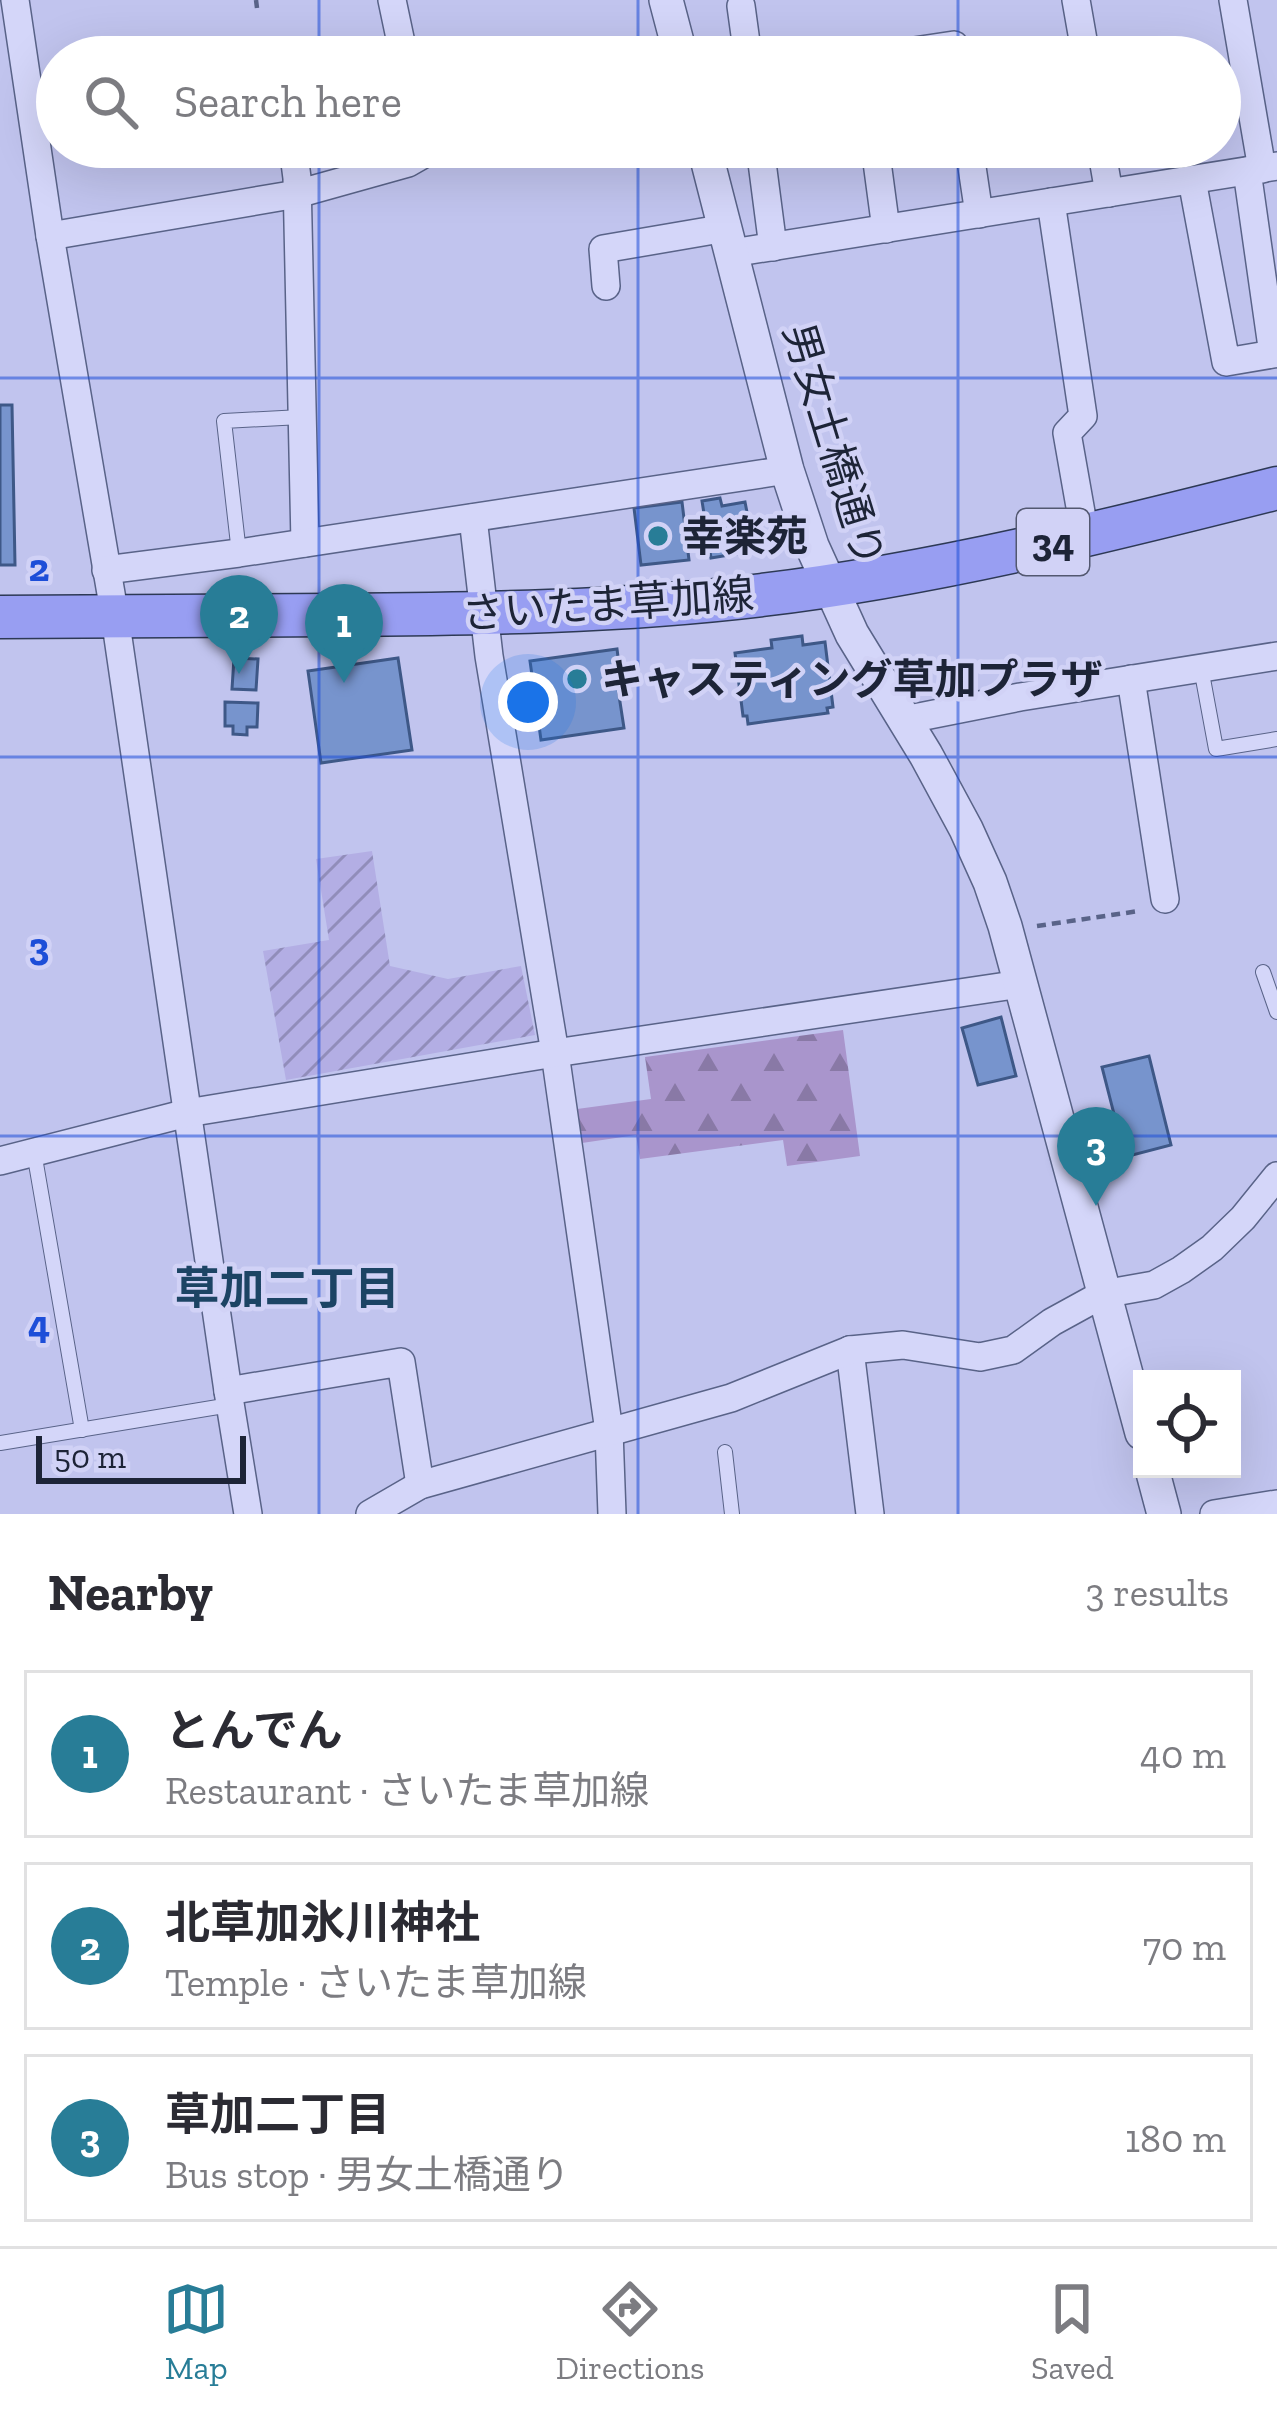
<!DOCTYPE html>
<html lang="en">
<head>
<meta charset="utf-8">
<style>
  :root { --surface:#fff; --page:#f2f2f3; --text:#2b2b33; --muted:#7c7c81; --line:#e1e1e2; --accent:#287d97 }
  body { margin:0; font-family:"Zilla Slab","Noto Sans JP",serif; background:var(--page); color:var(--text) }
  .controls { position:absolute; right:36px; bottom:36px; display:grid; overflow:hidden; border-radius:0px; box-shadow:0 12px 48px #0002 }
  .controls button { width:108px; height:108px; display:grid; place-items:center; padding:0; border:0; border-bottom:3px solid var(--line); background:var(--surface); color:var(--text); font:60px sans-serif }
  .scale { position:absolute; left:36px; bottom:30px; width:210px; box-sizing:border-box; padding-left:12px; border:6px solid #1d2437; border-top:0; font-size:33px; line-height:42px; white-space:nowrap; color:#1d2437; -webkit-text-stroke:9px #d1d2f6; paint-order:stroke }
  .you { position:absolute; left:528px; top:702px; width:42px; height:42px; margin:-30px; border:9px solid #fff; border-radius:50%; background:#1a73e8; box-shadow:0 0 0 18px #1a73e833 }
  .badge { display:grid; place-items:center; width:78px; height:78px; border-radius:50%; background:var(--accent); color:#fff; font-size:39px; font-weight:700 }
  .pin { position:absolute; translate:-50% -99px; filter:drop-shadow(0 3px 6px #0008) }
  .pin::after { content:''; position:absolute; top:63px; width:42px; height:36px; background:inherit; clip-path:polygon(0 0,100% 0,50% 100%) }
  .list { margin:0; padding:0; list-style:none }
  h2 { display:flex; justify-content:space-between; align-items:center; height:156px; margin:0; padding:0 48px; font-size:51px }
  h2 small { font-size:39px; font-weight:400; color:var(--muted) }
  .list li { display:grid; grid-template-columns:78px 1fr auto; gap:36px; align-items:center; box-sizing:border-box; height:168px; margin:0 24px 24px; padding:0 24px; border:3px solid var(--line); border-radius:0px }
  .list b { display:block; font-size:45px; white-space:nowrap }
  .list p { margin:0; font-size:39px; white-space:nowrap; color:var(--muted) }
  .list em { font-size:39px; font-style:normal; color:var(--muted) }
  .icon { flex:none; width:66px; height:66px; fill:none; stroke:currentColor; stroke-width:2; stroke-linecap:round; stroke-linejoin:round }
  .map { position:relative; flex:none; width:1277px; height:1514px; overflow:hidden }
  .search { position:absolute; background:var(--surface); box-shadow:0 12px 48px #0002; left:36px; right:36px; top:36px; height:132px; display:flex; align-items:center; gap:30px; box-sizing:border-box; padding:0 42px; border-radius:66px; color:var(--muted); font-size:45px }
  .sheet { height:732px; background:var(--surface) }
  nav { display:flex; justify-content:space-around; align-items:center; box-sizing:border-box; height:168px; border-top:3px solid var(--line); background:var(--surface); font-size:33px; color:var(--muted) }
  nav a { display:grid; justify-items:center; gap:6px }
  nav .on { color:var(--accent) }
  .map>svg:first-child { display:block }
</style>
</head>
<body>
<div class="map">
<svg width="1277" height="1514" viewBox="0 0 1277 1514">
  <defs>
    <pattern id="farmland-furrows" width="10" height="10" patternUnits="userSpaceOnUse" patternTransform="scale(3)"><rect width="10" height="10" fill="#b3aee4"/><path d="M-1 1l2-2M0 10L10 0M9 11l2-2" fill="none" stroke="#918dba"/></pattern>
    <pattern id="forest-firs" width="22" height="20" patternUnits="userSpaceOnUse" patternTransform="scale(3)"><rect width="22" height="20" fill="#a995cc"/><path d="M5 1l3.5 6h-7zM16 11l3.5 6h-7z" fill="#8979a6"/></pattern>
  </defs>
  <rect width="100%" height="100%" fill="#c1c4ee"/>
  <path fill="url(#farmland-furrows)" d="M 372,851 L 390,966 L 448,979 L 521,966 L 535,1035 L 286,1080 L 263,951 L 329,940 L 316,859 Z"/>
  <path fill="url(#forest-firs)" d="M 843,1030 L 860,1156 L 787,1166 L 783,1140 L 640,1159 L 636,1135 L 582,1143 L 577,1109 L 651,1099 L 645,1057 Z"/>
  <g fill="#7794cd" stroke="#3e5887" stroke-width="3">
    <path d="M 0,405 L 12,405 L 15,565 L 0,565 Z"/>
    <path d="M 720,498 L 722,506 L 745,502 L 752,538 L 744,539 L 747,552 L 711,558 L 702,501 Z"/>
    <path d="M 682,502 L 689,560 L 641,565 L 634,508 Z"/>
    <path d="M 802,636 L 803,645 L 825,642 L 833,707 L 827,708 L 828,713 L 748,724 L 747,716 L 743,716 L 735,653 L 772,648 L 771,640 Z"/>
    <path d="M 617,649 L 622,688 L 618,689 L 624,728 L 541,740 L 530,661 Z"/>
    <path d="M 234,658 L 258,659 L 256,690 L 232,689 Z"/>
    <path d="M 398,658 L 412,750 L 321,763 L 308,671 Z"/>
    <path d="M 225,702 L 258,703 L 257,727 L 247,727 L 247,735 L 233,734 L 233,726 L 225,726 Z"/>
    <path d="M 1001,1017 L 1016,1076 L 978,1085 L 962,1028 Z"/>
    <path d="M 1149,1056 L 1171,1145 L 1125,1157 L 1102,1067 Z"/>
  </g>
  <g fill="none" stroke-linecap="round" stroke-linejoin="round">
    <g stroke="#596388" stroke-width="16">
      <g id="service">
        <path d="M 239,553 L 224,421 L 301,417"/>
        <path d="M 1201,668 L 1216,749 L 1277,739"/>
        <path d="M 1263,972 L 1277,1012"/>
        <path d="M 34,1152 L 82,1430"/>
        <path d="M 0,1443 L 230,1405"/>
        <path d="M 725,1452 L 732,1514"/>
      </g>
    </g>
    <g stroke="#596388" stroke-width="30">
      <g id="minor">
        <path d="M 15,0 L 50,236 L 115,617 L 228,1391 L 248,1514"/>
        <path d="M 392,0 L 404,57"/>
        <path d="M 1076,0 L 1086,57"/>
        <path d="M 1233,0 L 1262,169"/>
        <path d="M 741,6 L 748,57"/>
        <path d="M 874,57 L 954,45 L 956,57"/>
        <path d="M 293,147 L 297,178 L 305,543"/>
        <path d="M 760,147 L 773,247"/>
        <path d="M 875,147 L 886,229"/>
        <path d="M 969,147 L 979,214"/>
        <path d="M 1101,147 L 1109,193"/>
        <path d="M 1192,180 L 1226,362 L 1273,354 L 1247,171"/>
        <path d="M 1051,202 L 1083,416 L 1067,433 L 1085,535"/>
        <path d="M 50,236 L 297,194 L 408,163 L 436,147"/>
        <path d="M 732,253 L 1277,166"/>
        <path d="M 606,286 L 603,249 L 726,228"/>
        <path d="M 473,518 L 489,656 L 555,1053 L 609,1431 L 612,1514"/>
        <path d="M 106,570 L 239,553 L 787,470"/>
        <path d="M 1131,679 L 1165,899"/>
        <path d="M 904,720 L 1020,697 L 1277,656"/>
        <path d="M 0,1161 L 187,1113 L 555,1053 L 1020,984"/>
        <path d="M 850,1350 L 870,1514"/>
        <path d="M 228,1391 L 401,1362 L 420,1485"/>
        <path d="M 370,1514 L 420,1485 L 731,1398 L 850,1350 L 903,1345 L 980,1357 L 1013,1350 L 1052,1322 L 1103,1294 L 1154,1285 L 1181,1270 L 1212,1248 L 1243,1218 L 1277,1176"/>
        <path d="M 1214,1514 L 1277,1504"/>
      </g>
    </g>
    <g stroke="#596388" stroke-width="36">
      <g id="tertiary">
        <path d="M 666,0 L 681,57"/>
        <path d="M 704,147 L 787,470 L 812,546 L 852,634 L 926,755 L 966,829 L 990,882 L 1005,926 L 1142,1433"/>
        <path d="M 1152,1469 L 1164,1514"/>
      </g>
    </g>
    <g stroke="#2d3955" stroke-width="45">
      <path id="primary" d="M 0,617 C 112,617 224,616 336,615 C 478,614 620,612 762,595 C 936,574 1107,531 1277,488"/>
    </g>
    <g stroke="#596388" stroke-width="4.5" stroke-dasharray="9 6" stroke-linecap="butt">
      <path d="M 256,0 L 257,8"/>
      <path d="M 1037,926 L 1139,911"/>
    </g>
    <use href="#service" stroke="#d4d6f9" stroke-width="14"/>
    <use href="#minor" stroke="#d4d6f9" stroke-width="27"/>
    <use href="#tertiary" stroke="#d4d6f9" stroke-width="33"/>
    <use href="#primary" stroke="#989ef2" stroke-width="42"/>
  </g>
  <path fill="none" stroke="#1d4ed8" stroke-width="3" stroke-opacity="0.55" d="M 319,0 L 319,57M 638,0 L 638,57M 958,0 L 958,57M 319,147 L 319,1514M 638,147 L 638,1514M 958,147 L 958,1514M 0,378 L 1277,378M 0,757 L 1277,757M 0,1136 L 1277,1136"/>
  <g fill="#287d97" stroke="#d1d2f6" stroke-width="4.5">
    <circle cx="658" cy="536" r="12"/>
    <circle cx="577" cy="679" r="12"/>
  </g>
  <g text-anchor="middle" dominant-baseline="central" stroke-width="9" stroke-linejoin="round" paint-order="stroke">
    <rect fill="#d1d2f6" stroke="#535870" stroke-width="3" x="1017" y="509" width="72" height="66" rx="9"/>
    <g font-size="39" font-weight="bold" fill="#1d2437">
      <text x="1053" y="542">34</text>
    </g>
    <g font-size="42" fill="#1d2437" stroke="#d1d2f6">
      <text transform="translate(834 445) rotate(73)">男女土橋通り</text>
      <text transform="translate(608 604) rotate(-4)">さいたま草加線</text>
    </g>
    <g font-size="42" font-weight="bold" fill="#1d2437" stroke="#d1d2f6" text-anchor="start">
      <text x="682" y="536">幸楽苑</text>
      <text x="601" y="679">キャスティング草加プラザ</text>
    </g>
    <g font-size="45" font-weight="bold" fill="#1c4464" stroke="#d1d2f6">
      <text x="287" y="1289">草加二丁目</text>
    </g>
  </g>
  <g font-size="39" text-anchor="middle" font-weight="bold" fill="#1d4ed8" stroke="#d1d2f6" stroke-width="9" stroke-linejoin="round" paint-order="stroke">
    <text x="39" y="581">2</text>
    <text x="39" y="960">3</text>
    <text x="39" y="1338">4</text>
  </g>
</svg>
<div class="controls">
<button><svg class="icon" aria-label="locate" viewBox="0 0 24 24"><circle cx="12" cy="12" r="6"/><path d="M12 2v4M12 18v4M2 12h4M18 12h4"/></svg></button>
</div>
<div class="scale">50 m</div>
<div class="you"></div>
<div class="pin badge" style="left:344px;top:683px">1</div>
<div class="pin badge" style="left:239px;top:674px">2</div>
<div class="pin badge" style="left:1096px;top:1206px">3</div>
<div class="search"><svg class="icon" aria-label="search" viewBox="0 0 24 24"><circle cx="10" cy="10" r="6"/><path d="M15 15l6 6"/></svg>Search here</div>
</div>
<section class="sheet">
<h2>Nearby<small>3 results</small></h2>
<ul class="list">
<li><span class="badge">1</span><div><b>とんでん</b><p>Restaurant · さいたま草加線</p></div><em>40 m</em></li>
<li><span class="badge">2</span><div><b>北草加氷川神社</b><p>Temple · さいたま草加線</p></div><em>70 m</em></li>
<li><span class="badge">3</span><div><b>草加二丁目</b><p>Bus stop · 男女土橋通り</p></div><em>180 m</em></li>
</ul>
</section>
<nav>
<a class="on"><svg class="icon" aria-label="map" viewBox="0 0 24 24"><path d="M3 6l6-2 6 2 6-2v14l-6 2-6-2-6 2zM9 4v14M15 6v14"/></svg>Map</a>
<a><svg class="icon" aria-label="directions" viewBox="0 0 24 24"><path d="M12 3l9 9-9 9-9-9zM9 14v-3h6M13 9l2 2-2 2"/></svg>Directions</a>
<a><svg class="icon" aria-label="saved" viewBox="0 0 24 24"><path d="M7 4h10v16l-5-4-5 4z"/></svg>Saved</a>
</nav>
</body>
</html>
